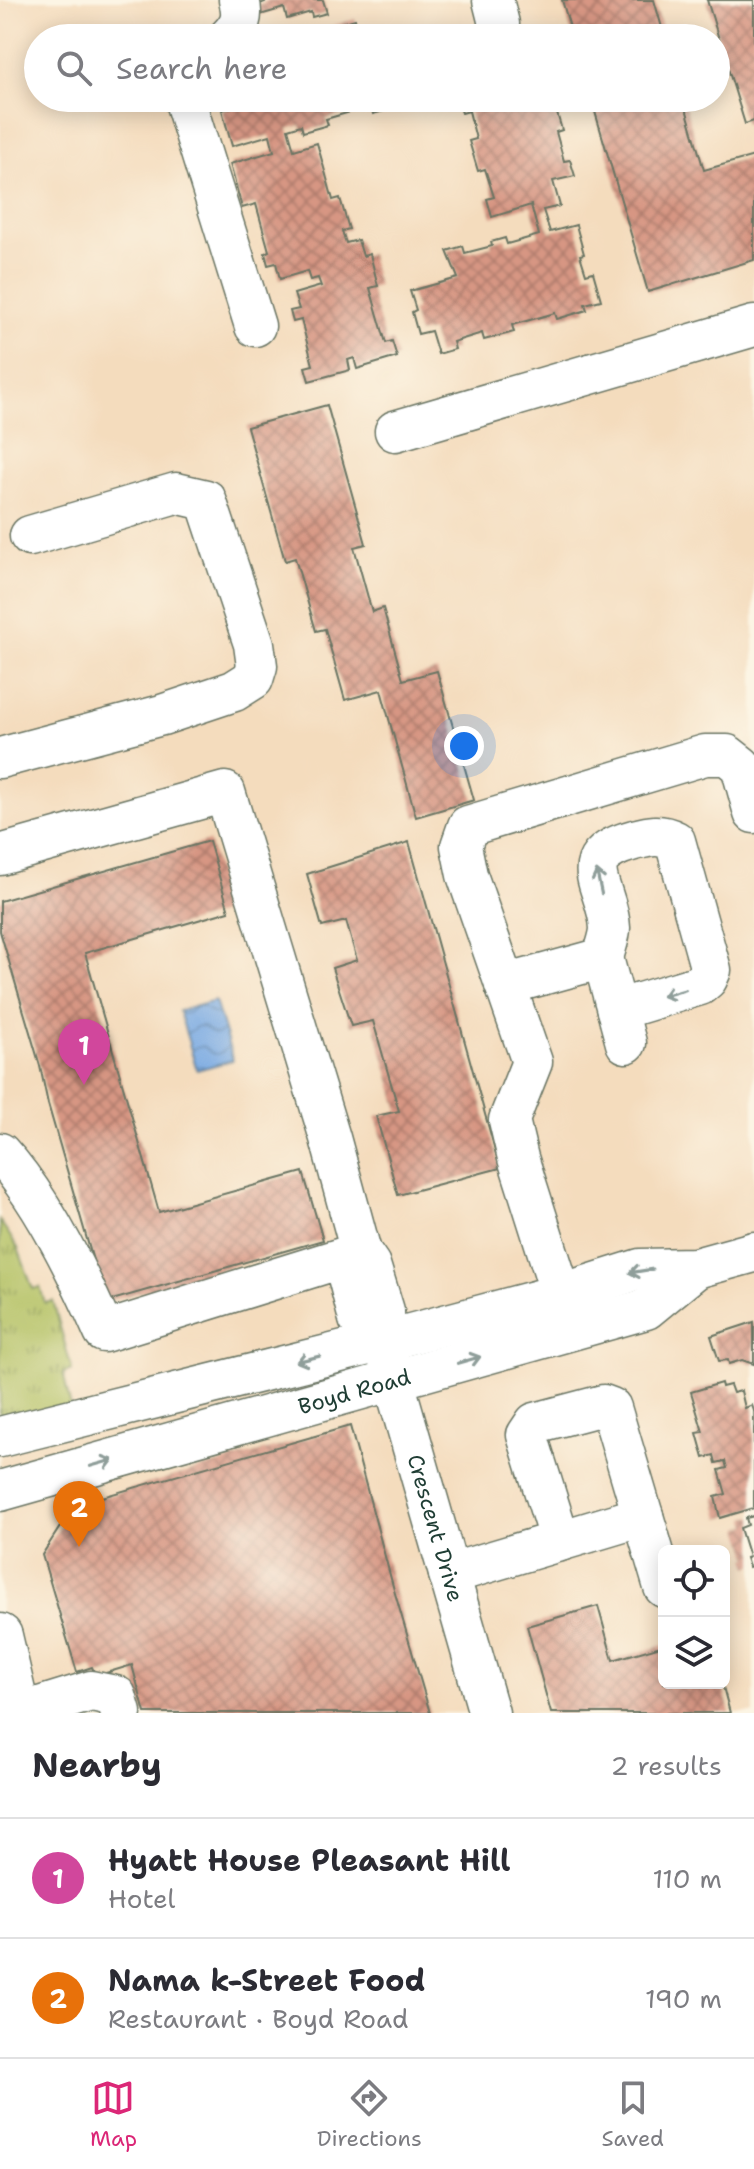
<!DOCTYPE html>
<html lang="en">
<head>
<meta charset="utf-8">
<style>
  :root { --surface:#fff; --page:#f2f2f3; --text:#2b2b33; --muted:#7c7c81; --line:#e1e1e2; --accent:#db2777 }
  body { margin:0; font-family:"Shantell Sans",sans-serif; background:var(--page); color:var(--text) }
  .controls { position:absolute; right:24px; bottom:24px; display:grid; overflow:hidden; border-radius:12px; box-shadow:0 4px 20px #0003 }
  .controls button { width:72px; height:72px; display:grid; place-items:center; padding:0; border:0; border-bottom:2px solid var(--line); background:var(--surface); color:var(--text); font:40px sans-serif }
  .you { position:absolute; left:464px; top:746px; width:28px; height:28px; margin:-20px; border:6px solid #fff; border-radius:50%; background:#1a73e8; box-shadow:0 0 0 12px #1a73e833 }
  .badge { display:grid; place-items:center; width:52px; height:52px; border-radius:50%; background:var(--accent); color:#fff; font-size:26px; font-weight:700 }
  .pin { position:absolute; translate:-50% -66px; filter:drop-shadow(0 2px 4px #0008) }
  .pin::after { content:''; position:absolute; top:42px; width:28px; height:24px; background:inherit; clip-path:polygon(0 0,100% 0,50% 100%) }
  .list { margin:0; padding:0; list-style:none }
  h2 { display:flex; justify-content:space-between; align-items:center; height:104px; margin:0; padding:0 32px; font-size:34px }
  h2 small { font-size:26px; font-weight:400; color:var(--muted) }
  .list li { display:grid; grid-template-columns:52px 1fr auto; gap:24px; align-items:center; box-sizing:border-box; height:120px; padding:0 32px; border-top:2px solid var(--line) }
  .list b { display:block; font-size:30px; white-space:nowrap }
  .list p { margin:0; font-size:26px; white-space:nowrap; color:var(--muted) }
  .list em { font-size:26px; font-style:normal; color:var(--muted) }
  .icon { flex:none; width:44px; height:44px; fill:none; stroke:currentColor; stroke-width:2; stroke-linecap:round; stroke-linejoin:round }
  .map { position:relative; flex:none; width:754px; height:1713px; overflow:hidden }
  .search { position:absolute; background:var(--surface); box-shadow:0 4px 20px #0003; left:24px; right:24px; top:24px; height:88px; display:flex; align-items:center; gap:20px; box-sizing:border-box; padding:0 28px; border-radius:44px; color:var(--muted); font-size:30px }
  .sheet { height:344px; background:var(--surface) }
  nav { display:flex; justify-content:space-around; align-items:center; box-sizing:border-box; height:112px; border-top:2px solid var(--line); background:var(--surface); font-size:22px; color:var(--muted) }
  nav a { display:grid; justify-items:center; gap:4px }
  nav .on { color:var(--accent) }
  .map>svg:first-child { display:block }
</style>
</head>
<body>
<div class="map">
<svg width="754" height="1713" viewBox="0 0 754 1713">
  <defs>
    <pattern id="grass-tufts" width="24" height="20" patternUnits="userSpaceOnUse" patternTransform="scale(2)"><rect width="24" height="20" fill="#b3c164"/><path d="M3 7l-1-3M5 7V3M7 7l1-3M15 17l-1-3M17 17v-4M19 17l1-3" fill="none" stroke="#919e53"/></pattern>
    <pattern id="water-waves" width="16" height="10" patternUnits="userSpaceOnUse" patternTransform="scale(2)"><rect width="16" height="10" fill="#78a9e3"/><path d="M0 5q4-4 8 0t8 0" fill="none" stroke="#628bb9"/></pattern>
    <pattern id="building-cross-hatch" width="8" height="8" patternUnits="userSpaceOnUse" patternTransform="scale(2)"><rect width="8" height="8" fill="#d79683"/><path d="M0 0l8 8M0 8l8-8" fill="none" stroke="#ae7c6c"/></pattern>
  </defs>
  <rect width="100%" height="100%" fill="#fcf5e5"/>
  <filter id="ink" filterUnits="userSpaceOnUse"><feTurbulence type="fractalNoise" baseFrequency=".0125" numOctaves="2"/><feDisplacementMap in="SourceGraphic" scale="16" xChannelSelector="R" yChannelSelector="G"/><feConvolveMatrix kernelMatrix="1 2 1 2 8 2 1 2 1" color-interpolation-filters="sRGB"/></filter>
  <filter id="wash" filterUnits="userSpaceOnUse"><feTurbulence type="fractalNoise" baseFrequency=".006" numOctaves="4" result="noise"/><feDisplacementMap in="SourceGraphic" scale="32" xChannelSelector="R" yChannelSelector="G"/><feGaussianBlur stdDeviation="1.8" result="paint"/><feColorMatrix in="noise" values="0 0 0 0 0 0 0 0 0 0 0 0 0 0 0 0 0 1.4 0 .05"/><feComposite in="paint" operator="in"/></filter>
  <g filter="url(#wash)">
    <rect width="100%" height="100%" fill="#f4dcbd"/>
    <path fill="url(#grass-tufts)" stroke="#697f4c" stroke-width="2" d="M 0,1221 L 18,1248 L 33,1289 L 40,1287 L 45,1303 L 53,1301 L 72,1370 L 63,1373 L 73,1417 L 0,1437 Z"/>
    <path fill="url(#water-waves)" stroke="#4c738c" stroke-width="2" d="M 215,1001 L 233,1060 L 197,1070 L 179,1011 Z"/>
    <g id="blocks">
      <g fill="url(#building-cross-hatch)">
        <path d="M 264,0 L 323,0 L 327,13 L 312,17 L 311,12 L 287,19 L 284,8 L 260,15 L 257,5 L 265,2 Z"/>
        <path d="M 562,0 L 654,0 L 665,38 L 573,38 Z"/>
        <path d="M 707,0 L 754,0 L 754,121 L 745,124 Z"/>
        <path d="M 355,19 L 360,38 L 331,38 L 328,27 Z"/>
        <path d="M 237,98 L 387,98 L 391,109 L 373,114 L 371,106 L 326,119 L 328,125 L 303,132 L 301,125 L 288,129 L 294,150 L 317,143 L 333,200 L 340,198 L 349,229 L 342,231 L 346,243 L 358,240 L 363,256 L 370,254 L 378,286 L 370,288 L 386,343 L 392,341 L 397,357 L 357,369 L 354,358 L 348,360 L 350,370 L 309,381 L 305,367 L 313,365 L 301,320 L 293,322 L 290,311 L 299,309 L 294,294 L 321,286 L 318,278 L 310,280 L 307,271 L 280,279 L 276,263 L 268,265 L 265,253 L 269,251 L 256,204 L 242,208 L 230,164 L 274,151 L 270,135 L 232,146 L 222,110 L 239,105 Z"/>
        <path d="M 457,98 L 553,100 L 562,130 L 556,132 L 564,161 L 570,160 L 575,176 L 553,181 L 560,206 L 543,210 L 550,232 L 576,225 L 584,254 L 580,255 L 586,274 L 593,272 L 601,300 L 585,304 L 587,310 L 557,319 L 555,313 L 512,325 L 514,332 L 484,340 L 482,333 L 453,342 L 455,349 L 438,354 L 431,331 L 418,334 L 412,312 L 416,310 L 410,291 L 458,278 L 447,251 L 463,246 L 465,253 L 492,246 L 491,242 L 505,238 L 507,244 L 539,235 L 531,205 L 492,217 L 487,199 L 494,197 L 485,169 L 478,171 L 469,141 L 476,139 L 469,111 L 462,113 Z"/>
        <path d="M 591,98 L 683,98 L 704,170 L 754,156 L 754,260 L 648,292 Z"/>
        <path d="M 327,405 L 366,544 L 354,547 L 372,612 L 383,608 L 403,680 L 437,671 L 474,800 L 416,817 L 381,690 L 345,700 L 325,629 L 316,631 L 295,558 L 285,561 L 247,427 Z"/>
        <path d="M 209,841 L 229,911 L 85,953 L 159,1212 L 303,1172 L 323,1240 L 105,1302 L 48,1104 L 40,1066 L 0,931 L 0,901 Z"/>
        <path d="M 409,842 L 500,1168 L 398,1195 L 376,1116 L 399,1111 L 373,1021 L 351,1026 L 332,968 L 357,960 L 346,921 L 322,927 L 307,874 Z"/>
        <path d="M 754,1322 L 754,1364 L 742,1360 L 729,1364 L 728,1360 L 719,1361 L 711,1336 Z"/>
        <path d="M 721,1383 L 722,1387 L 730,1385 L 733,1393 L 741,1391 L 745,1408 L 752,1405 L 754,1411 L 754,1508 L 720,1518 L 715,1497 L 726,1494 L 719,1470 L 727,1468 L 725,1461 L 716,1463 L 714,1455 L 704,1458 L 697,1433 L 703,1432 L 691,1392 Z"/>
        <path d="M 350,1426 L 394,1590 L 430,1713 L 145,1713 L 132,1665 L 96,1676 L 92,1667 L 77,1672 L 42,1555 L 74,1505 Z"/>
        <path d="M 754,1516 L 754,1565 L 749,1567 L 746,1558 L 749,1557 L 740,1528 L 748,1525 L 746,1518 Z"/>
        <path d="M 598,1606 L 613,1660 L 664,1645 L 664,1683 L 722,1683 L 730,1713 L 551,1713 L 527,1626 Z"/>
      </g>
    </g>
  </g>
  <g filter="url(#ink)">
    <use href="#blocks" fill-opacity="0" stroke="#6a7564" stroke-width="2"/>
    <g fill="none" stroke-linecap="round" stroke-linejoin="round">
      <g stroke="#6a7564" stroke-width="43">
        <g id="minor">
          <path d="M 493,0 L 499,24"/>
          <path d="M 228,38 C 240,26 244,17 239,0"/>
          <path d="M 184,98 L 255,326"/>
          <path d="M 395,431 L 754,326"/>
          <path d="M 0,758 L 162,715 L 234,691 L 253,679 L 257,666 L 254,644 L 206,500 L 176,493 L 30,536"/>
          <path d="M 0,855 L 225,792 L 330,1138 L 361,1252 L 104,1332 C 79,1275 42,1198 0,1153"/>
          <path d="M 603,958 C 605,949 610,937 610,928 C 608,885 569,858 634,840 C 649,836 660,833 675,841 L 711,970 L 707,979 L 700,985 L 617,1010"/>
          <path d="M 505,985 L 603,958 L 626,1043"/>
          <path d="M 561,1294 L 518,1158 L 509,1120 L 532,1062 L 467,875 L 461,846 L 468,826 L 705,755 L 727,755 L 741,766 L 754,813"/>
          <path id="s1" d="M 384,1341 L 359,1319 L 347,1273 L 361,1252 L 370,1265 L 384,1311 L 384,1341 L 394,1382 L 489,1713"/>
          <path d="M 0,1437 L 384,1341 L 561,1294 L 640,1269 L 696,1268 L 754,1252"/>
          <path id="s2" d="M 0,1491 L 646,1309 L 696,1268"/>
          <path d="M 560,1541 L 527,1435 L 535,1423 L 603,1405 L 611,1408 L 664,1587"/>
          <path d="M 449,1574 L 643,1516"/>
          <path d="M 20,1713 L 91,1691 L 116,1696 L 121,1713"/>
        </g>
      </g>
      <g stroke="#6a7564" stroke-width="47">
        <path id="major" d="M 0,1636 L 18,1713"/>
      </g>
      <use href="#minor" stroke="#fff" stroke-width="40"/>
      <use href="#major" stroke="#fff" stroke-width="44"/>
    </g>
    <defs><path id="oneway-shaft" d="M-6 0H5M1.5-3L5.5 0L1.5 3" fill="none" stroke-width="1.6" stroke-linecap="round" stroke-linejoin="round" transform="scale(2)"/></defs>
    <g stroke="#8f9e9a">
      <use href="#oneway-shaft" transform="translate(599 882) rotate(-102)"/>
      <use href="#oneway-shaft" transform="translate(674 993) rotate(164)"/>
      <use href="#oneway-shaft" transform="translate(641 1271) rotate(171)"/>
      <use href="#oneway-shaft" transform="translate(308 1359) rotate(166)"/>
      <use href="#oneway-shaft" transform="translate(469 1360) rotate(-16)"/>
      <use href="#oneway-shaft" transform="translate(102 1463) rotate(-16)"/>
    </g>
  </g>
  <g text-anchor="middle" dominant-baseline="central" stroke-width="6" stroke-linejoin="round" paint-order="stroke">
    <g font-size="22" fill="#1f3d34" stroke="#fcf5e5">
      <text stroke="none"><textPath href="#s2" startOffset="368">Boyd Road</textPath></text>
      <text stroke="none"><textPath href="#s1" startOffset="394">Crescent Drive</textPath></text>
    </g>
  </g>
</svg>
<div class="controls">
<button><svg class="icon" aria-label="locate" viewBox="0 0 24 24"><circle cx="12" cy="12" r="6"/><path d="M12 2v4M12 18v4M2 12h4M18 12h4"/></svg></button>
<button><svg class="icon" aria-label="layers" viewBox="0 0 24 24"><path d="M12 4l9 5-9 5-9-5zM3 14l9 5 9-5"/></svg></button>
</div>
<div class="you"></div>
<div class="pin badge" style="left:84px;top:1085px;background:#d1479c">1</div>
<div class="pin badge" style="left:79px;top:1547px;background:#e8710a">2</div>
<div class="search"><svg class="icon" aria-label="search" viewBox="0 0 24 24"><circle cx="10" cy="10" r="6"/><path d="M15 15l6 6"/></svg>Search here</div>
</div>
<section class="sheet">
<h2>Nearby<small>2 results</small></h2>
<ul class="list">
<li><span class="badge" style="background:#d1479c">1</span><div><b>Hyatt House Pleasant Hill</b><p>Hotel</p></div><em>110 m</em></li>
<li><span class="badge" style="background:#e8710a">2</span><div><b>Nama k-Street Food</b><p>Restaurant · Boyd Road</p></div><em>190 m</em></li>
</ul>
</section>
<nav>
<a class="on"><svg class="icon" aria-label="map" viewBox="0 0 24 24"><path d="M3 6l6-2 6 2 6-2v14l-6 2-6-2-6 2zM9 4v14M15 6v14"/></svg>Map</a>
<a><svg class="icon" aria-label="directions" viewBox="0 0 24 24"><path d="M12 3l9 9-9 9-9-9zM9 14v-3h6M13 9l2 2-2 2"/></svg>Directions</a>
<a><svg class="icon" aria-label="saved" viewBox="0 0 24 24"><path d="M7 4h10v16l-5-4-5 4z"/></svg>Saved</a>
</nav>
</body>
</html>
